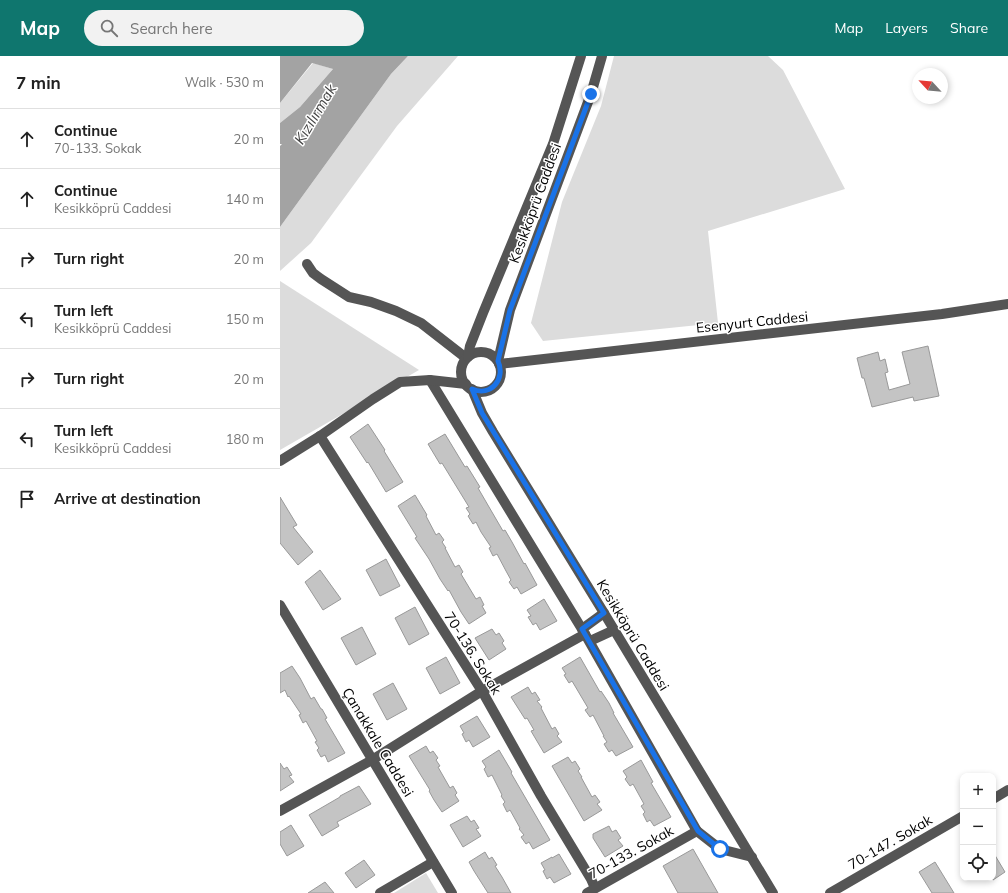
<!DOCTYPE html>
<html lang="en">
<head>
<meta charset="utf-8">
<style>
  :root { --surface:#fff; --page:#f2f2f2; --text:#222; --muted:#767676; --line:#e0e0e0; --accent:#0f766e }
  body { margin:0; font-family:Mulish,sans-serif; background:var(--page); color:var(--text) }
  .controls { position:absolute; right:12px; bottom:12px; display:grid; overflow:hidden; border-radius:8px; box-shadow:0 2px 6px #0003 }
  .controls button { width:36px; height:36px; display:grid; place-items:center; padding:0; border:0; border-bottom:1px solid var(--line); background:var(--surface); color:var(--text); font:20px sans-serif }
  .compass { position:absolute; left:632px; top:12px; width:36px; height:36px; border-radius:50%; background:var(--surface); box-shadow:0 2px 6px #0003; rotate:296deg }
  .stop { position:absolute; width:12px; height:12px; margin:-9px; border:3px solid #1a73e8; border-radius:50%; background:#fff }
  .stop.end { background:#1a73e8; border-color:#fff; box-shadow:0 1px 4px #0008 }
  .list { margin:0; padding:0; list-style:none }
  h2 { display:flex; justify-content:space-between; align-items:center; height:52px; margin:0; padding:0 16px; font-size:17px }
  h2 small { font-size:13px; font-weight:400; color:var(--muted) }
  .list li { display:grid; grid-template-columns:26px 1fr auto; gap:12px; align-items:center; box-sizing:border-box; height:60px; padding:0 16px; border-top:1px solid var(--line) }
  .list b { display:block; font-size:15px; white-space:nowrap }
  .list p { margin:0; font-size:13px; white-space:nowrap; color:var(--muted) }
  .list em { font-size:13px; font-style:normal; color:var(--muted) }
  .icon { flex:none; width:22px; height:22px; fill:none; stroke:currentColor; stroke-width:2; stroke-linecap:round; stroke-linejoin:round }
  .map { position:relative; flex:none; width:728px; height:837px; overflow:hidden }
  header { display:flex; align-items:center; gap:24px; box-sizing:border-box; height:56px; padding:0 20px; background:var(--accent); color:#fff }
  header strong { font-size:19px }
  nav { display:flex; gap:22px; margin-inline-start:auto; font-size:14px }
  .search { width:280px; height:36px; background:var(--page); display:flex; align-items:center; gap:10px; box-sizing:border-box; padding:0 14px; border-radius:22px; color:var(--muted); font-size:15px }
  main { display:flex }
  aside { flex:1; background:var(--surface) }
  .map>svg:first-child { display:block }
</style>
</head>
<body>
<header>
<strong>Map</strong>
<div class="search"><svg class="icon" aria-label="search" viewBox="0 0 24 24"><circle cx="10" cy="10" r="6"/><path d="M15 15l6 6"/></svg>Search here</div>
<nav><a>Map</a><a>Layers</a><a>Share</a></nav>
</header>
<main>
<aside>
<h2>7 min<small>Walk · 530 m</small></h2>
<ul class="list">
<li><svg class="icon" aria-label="ahead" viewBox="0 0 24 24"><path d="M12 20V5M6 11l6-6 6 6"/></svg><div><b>Continue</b><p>70-133. Sokak</p></div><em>20 m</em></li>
<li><svg class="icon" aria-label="ahead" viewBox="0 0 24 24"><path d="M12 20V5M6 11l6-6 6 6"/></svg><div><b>Continue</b><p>Kesikköprü Caddesi</p></div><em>140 m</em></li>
<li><svg class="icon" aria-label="right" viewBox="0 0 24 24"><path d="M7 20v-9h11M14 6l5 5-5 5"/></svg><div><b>Turn right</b></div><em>20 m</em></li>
<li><svg class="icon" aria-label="left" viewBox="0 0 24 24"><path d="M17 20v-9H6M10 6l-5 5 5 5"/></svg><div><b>Turn left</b><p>Kesikköprü Caddesi</p></div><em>150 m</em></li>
<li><svg class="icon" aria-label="right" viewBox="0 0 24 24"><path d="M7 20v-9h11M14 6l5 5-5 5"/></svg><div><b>Turn right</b></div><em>20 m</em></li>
<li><svg class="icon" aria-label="left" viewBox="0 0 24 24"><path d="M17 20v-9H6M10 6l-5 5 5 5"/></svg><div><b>Turn left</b><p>Kesikköprü Caddesi</p></div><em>180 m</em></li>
<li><svg class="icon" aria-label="arrive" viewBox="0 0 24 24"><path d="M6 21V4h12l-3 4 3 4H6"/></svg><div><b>Arrive at destination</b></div></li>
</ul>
</aside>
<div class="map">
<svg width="728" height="837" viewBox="0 0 728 837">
  <rect width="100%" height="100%" fill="#fff"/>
  <g fill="#dcdcdc">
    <path d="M 128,0 L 178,0 L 117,70 L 31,187 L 0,215 L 0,171 L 111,18 Z"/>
    <path d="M 334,0 L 488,0 L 503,14 L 565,133 L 428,175 L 438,267 L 263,285 L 251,267 L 282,146 L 321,50 Z"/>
    <path d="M 33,7 L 53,13 L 20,51 L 0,67 L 0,47 Z"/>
    <path d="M 0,225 L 139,314 L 0,394 Z"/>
    <path d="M 146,817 L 158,837 L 114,837 Z"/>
  </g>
  <path fill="#a3a3a3" d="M 0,0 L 128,0 L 111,18 L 0,171 L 0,90 L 2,88 L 0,88 L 0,67 L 20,51 L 53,13 L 32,7 L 0,47 Z"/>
  <g fill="#c4c4c4" stroke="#999">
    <path d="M 648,290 L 659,340 L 634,345 L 633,341 L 592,351 L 584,322 L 582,322 L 577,302 L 598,296 L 600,305 L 605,303 L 608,316 L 605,317 L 609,334 L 630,328 L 622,296 Z"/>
    <path d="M 88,368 L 105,394 L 104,395 L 123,426 L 106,436 L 88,406 L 87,407 L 70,381 Z"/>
    <path d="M 165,378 L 185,411 L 187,410 L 200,431 L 198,432 L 223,475 L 225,474 L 232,486 L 244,508 L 245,507 L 257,529 L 241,538 L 237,531 L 234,533 L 229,526 L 231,524 L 226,515 L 217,498 L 213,500 L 209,492 L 211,491 L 201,476 L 196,466 L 193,468 L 188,460 L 190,458 L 186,452 L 189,451 L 162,407 L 160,408 L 148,388 Z"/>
    <path d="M 135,439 L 147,459 L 146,460 L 156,479 L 159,477 L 164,484 L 162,486 L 166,492 L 165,492 L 175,511 L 179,509 L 183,516 L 181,518 L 196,543 L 200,541 L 204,549 L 202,550 L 206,557 L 189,568 L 181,556 L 169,534 L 168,535 L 160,523 L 149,503 L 135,482 L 137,481 L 118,450 Z"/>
    <path d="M 0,441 L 17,469 L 13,471 L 33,496 L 18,509 L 0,487 Z"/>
    <path d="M 106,503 L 120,530 L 100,540 L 86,514 Z"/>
    <path d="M 40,514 L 61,543 L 43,554 L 25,526 Z"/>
    <path d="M 264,543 L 277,565 L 260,574 L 256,567 L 253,569 L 248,561 L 251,560 L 247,554 Z"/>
    <path d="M 135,551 L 149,578 L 129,589 L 115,562 Z"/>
    <path d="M 82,571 L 96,598 L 76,609 L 61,582 Z"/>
    <path d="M 212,573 L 216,579 L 219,577 L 224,585 L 222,587 L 226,593 L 209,604 L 195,582 Z"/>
    <path d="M 166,601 L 180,627 L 160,638 L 146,612 Z"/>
    <path d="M 300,601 L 320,636 L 321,635 L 329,647 L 334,657 L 333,657 L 353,691 L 336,700 L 332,694 L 329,696 L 324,688 L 327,686 L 323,680 L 324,680 L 313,659 L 310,661 L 305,654 L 308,652 L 292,625 L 289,627 L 284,619 L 286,618 L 282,612 Z"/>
    <path d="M 12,610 L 20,622 L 31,643 L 34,641 L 41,653 L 42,653 L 47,662 L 45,663 L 65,697 L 48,706 L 45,699 L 41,701 L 37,694 L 39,692 L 35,686 L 37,685 L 26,665 L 23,667 L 19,659 L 21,658 L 9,640 L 8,641 L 5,634 L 0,637 L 0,617 Z"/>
    <path d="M 113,627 L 127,653 L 107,664 L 93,638 Z"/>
    <path d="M 248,631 L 252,638 L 255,636 L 260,644 L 257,645 L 262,651 L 261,652 L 272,673 L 275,671 L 279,678 L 277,680 L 282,686 L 264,697 L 251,675 L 254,674 L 247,662 L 245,663 L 231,641 Z"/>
    <path d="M 197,660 L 210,681 L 193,691 L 189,684 L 186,686 L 182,678 L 184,677 L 180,670 Z"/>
    <path d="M 146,690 L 150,697 L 153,695 L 158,702 L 156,704 L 160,710 L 158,711 L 170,732 L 173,730 L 177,737 L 175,739 L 179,745 L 162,756 L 154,744 L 149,735 L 150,734 L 129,700 Z"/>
    <path d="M 219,694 L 232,716 L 231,717 L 270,784 L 253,793 L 249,786 L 246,788 L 241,781 L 244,779 L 239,773 L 240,772 L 230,754 L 227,756 L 223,748 L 225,746 L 221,740 L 222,739 L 212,719 L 208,721 L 204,713 L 206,711 L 202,705 Z"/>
    <path d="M 288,701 L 292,707 L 295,705 L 300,713 L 298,715 L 302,721 L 301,721 L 312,741 L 315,739 L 320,746 L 317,748 L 322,754 L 304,765 L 272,710 Z"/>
    <path d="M 361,704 L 373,726 L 371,727 L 391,761 L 374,770 L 370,764 L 367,766 L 363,758 L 365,756 L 361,750 L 364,748 L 353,728 L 350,730 L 345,723 L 347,721 L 343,715 Z"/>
    <path d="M 0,707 L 4,713 L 7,711 L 12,719 L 9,720 L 14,726 L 0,735 Z"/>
    <path d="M 79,730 L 91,748 L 57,766 L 59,770 L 42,780 L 29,759 L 60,741 L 60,740 Z"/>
    <path d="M 187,760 L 191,766 L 194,764 L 199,772 L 196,773 L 201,780 L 183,791 L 170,769 Z"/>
    <path d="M 11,769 L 24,790 L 7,800 L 0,788 L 0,776 Z"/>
    <path d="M 329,770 L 332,776 L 336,774 L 341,782 L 338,784 L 343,790 L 325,801 L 313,782 L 313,778 Z"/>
    <path d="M 413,793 L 438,837 L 398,837 L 383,810 Z"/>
    <path d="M 205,796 L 209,803 L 212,801 L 217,809 L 215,810 L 222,821 L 231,837 L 208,837 L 194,815 L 189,806 Z"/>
    <path d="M 713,796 L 725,816 L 713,824 Z"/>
    <path d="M 279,798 L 291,818 L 274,827 L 270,821 L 267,823 L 263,815 L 265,814 L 261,807 L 272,801 L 272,802 Z"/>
    <path d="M 84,804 L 95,819 L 76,832 L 65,817 Z"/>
    <path d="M 655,806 L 674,837 L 652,837 L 639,816 Z"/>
    <path d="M 45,826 L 54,837 L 28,837 Z"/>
  </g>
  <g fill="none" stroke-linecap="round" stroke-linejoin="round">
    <g stroke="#555" stroke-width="10">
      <path d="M 27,208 L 33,217 L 41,223 L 69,241 L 91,246 L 116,255 L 141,267 L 186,302"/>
      <circle cx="201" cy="316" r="20"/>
      <path d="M 188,301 L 190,290 L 203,257 L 273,88 L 301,0"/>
      <path d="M 218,305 L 230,254 L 311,38 L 322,0"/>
      <path d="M 219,308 L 662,258 L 728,248"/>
      <path d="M 150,324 L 305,578 L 417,775"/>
      <path d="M 192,333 L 202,357 L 213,376 L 324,557 L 493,837"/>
      <path d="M 40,380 L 202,635 L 261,740 L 311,823 L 315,832"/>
      <path d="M 0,405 L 40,380 L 93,343 L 120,326 L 150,324 L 186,328"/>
      <path d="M 0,549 L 172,837"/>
      <path d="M 302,573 L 324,557"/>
      <path d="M 310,585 L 334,574"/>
      <path d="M 713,743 L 728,734"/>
      <path d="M 0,755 L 92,704 L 202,635 L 305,578"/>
      <path d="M 100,837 L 153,806"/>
      <path d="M 307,837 L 417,775 L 440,793 L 472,801"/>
      <path d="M 550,837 L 683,760"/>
    </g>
  </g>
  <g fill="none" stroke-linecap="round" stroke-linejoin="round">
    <path stroke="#1a73e8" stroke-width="5" d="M 311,38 L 230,254 L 218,305 C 226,323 211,341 192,333 L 202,357 L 324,557 L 302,573 L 418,775 L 440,793"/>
  </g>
  <g text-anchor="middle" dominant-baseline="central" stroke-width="3" stroke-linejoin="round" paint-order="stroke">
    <g font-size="14" fill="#000" stroke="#fff">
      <text transform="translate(255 147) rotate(-70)">Kesikköprü Caddesi</text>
      <text transform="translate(472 266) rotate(-6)">Esenyurt Caddesi</text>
      <text transform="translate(353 579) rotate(59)">Kesikköprü Caddesi</text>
      <text transform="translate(193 597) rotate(58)">70-136. Sokak</text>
      <text transform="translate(98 686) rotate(59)">Çanakkale Caddesi</text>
      <text transform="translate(610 786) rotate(-30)">70-147. Sokak</text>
      <text transform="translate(351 796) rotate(-29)">70-133. Sokak</text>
    </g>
    <g font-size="15" font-style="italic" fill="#444" stroke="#fff">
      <text transform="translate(35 58) rotate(-59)">Kızılırmak</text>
    </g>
  </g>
</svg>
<div class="controls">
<button>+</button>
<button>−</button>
<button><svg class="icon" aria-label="locate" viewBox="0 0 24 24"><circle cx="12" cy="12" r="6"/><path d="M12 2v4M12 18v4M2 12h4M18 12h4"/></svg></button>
</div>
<svg class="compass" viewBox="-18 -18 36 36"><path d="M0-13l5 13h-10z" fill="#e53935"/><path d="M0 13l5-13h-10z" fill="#767676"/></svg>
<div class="stop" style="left:440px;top:793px"></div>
<div class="stop end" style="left:311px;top:38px"></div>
</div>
</main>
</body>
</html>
